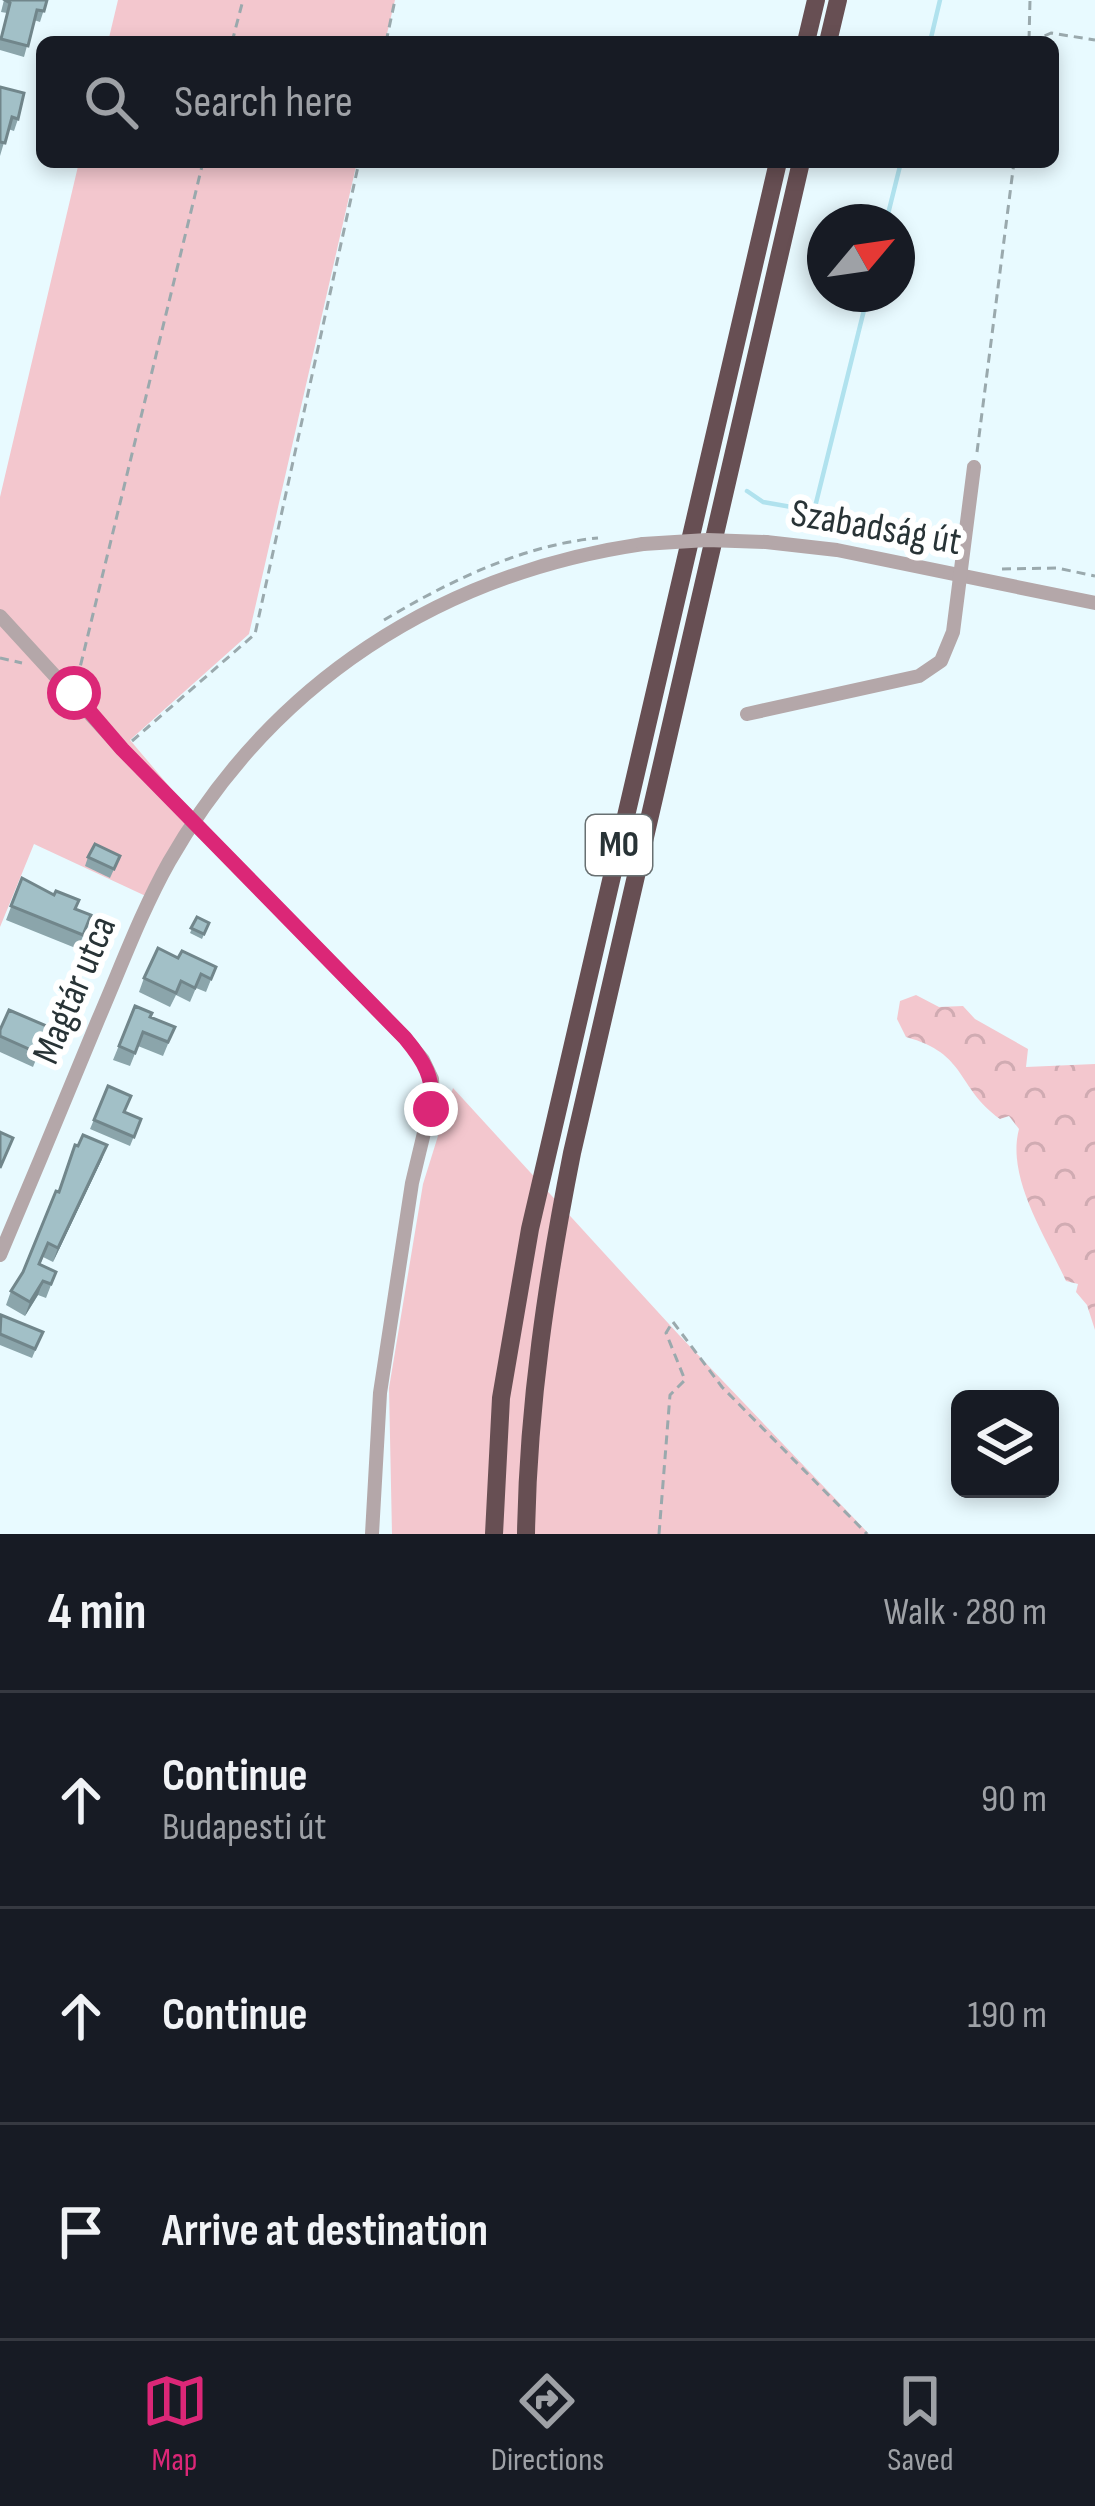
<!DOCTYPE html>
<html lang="en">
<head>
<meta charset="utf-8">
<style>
  :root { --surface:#171b24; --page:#20242c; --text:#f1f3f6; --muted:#9ea1a6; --line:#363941; --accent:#db2777 }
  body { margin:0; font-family:"Sofia Sans Condensed",sans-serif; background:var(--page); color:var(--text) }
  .controls { position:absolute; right:36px; bottom:36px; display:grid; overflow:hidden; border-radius:18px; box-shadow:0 6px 18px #0003 }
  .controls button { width:108px; height:108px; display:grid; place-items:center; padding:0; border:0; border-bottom:3px solid var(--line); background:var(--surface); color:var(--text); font:60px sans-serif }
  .compass { position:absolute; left:807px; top:204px; width:108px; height:108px; border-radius:50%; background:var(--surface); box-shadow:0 6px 18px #0003; rotate:61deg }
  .stop { position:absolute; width:36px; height:36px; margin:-27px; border:9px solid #db2777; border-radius:50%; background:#fff }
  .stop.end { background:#db2777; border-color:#fff; box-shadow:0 3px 12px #0008 }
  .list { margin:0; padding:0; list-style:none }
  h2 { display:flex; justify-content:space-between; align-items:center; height:156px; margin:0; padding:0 48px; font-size:51px }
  h2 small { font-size:39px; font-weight:400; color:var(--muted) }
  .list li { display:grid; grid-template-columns:78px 1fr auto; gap:36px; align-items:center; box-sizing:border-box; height:216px; padding:0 48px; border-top:3px solid var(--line) }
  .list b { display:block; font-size:45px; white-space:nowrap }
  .list p { margin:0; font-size:39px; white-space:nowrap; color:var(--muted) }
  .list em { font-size:39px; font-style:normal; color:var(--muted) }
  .icon { flex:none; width:66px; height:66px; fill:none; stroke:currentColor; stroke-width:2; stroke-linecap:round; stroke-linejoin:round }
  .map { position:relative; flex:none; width:1095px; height:1534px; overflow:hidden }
  .search { position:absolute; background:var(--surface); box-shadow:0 6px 18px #0003; left:36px; right:36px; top:36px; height:132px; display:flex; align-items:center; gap:30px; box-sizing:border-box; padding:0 42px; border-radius:18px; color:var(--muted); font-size:45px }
  .sheet { height:804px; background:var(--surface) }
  nav { display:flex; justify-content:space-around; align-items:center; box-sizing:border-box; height:168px; border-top:3px solid var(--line); background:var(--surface); font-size:33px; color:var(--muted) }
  nav a { display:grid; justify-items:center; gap:6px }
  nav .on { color:var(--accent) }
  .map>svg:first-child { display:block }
</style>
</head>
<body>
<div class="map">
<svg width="1095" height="1534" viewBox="0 0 1095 1534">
  <defs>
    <pattern id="forest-crowns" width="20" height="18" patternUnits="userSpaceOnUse" patternTransform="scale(3)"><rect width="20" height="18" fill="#f3c7ce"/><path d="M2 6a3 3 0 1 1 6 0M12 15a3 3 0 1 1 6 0" fill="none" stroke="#d0abb2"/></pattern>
  </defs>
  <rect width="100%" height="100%" fill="#e8faff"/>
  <g fill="#f3c7ce">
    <path d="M 118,0 L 395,0 L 385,42 L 108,42 Z"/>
    <path d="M 79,162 L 357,162 L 249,634 L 130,740 L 190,811 L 150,898 L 34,844 L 0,927 L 0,497 Z"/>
    <path d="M 453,1088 L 679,1335 L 869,1534 L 392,1534 L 389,1388 L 423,1184 Z"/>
  </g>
  <path fill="url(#forest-crowns)" d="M 916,995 L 939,1007 L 963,1006 L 975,1019 L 1028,1049 L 1026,1067 L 1095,1064 L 1095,1330 L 1087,1305 L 1076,1292 L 1078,1284 L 1066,1281 C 1046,1237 1006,1178 1019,1129 L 1009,1116 L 1000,1119 C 955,1086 968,1054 906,1037 L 897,1019 L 900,1001 Z"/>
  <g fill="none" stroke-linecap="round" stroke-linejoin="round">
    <g stroke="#b0e2ee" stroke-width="4.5">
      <path d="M 930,42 L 940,0"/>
      <path d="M 886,222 L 901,162"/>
      <path d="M 747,491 L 763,502 L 814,511 L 868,294"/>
    </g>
    <g stroke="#9aa9ad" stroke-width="3" stroke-dasharray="9 6" stroke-linecap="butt">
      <path d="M 1029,40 L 1030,0"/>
      <path d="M 232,42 L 243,0"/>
      <path d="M 386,42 L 395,0"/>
      <path d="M 1031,42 L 1051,33 L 1095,40"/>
      <path d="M 977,452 L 1014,162"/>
      <path d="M 1002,569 L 1057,568 L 1095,576"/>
      <path d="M 384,620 C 448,582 522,545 598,538"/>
      <path d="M 0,658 L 22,663"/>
      <path d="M 77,680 L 203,162"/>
      <path d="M 132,741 L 255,634 L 359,162"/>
      <path d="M 673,1322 L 722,1387 L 867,1534"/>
      <path d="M 659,1534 L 670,1395 L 685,1380 L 666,1333 L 672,1323"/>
    </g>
    <g stroke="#b4a7a9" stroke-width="14">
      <path d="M 766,542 L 837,550 L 1095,603"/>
      <path d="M 0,616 L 122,749 L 405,1038 L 423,1060 L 432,1079 L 433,1095 L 412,1183 L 380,1393 L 372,1534"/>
      <path d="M 747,714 L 919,676 L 941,661 L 953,632 L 974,467"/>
      <path d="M 0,1255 C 33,1177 66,1098 98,1020 C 121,967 141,912 169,862 C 272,682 439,574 643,544"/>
    </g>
    <g stroke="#674f53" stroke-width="18">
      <path d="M 806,42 L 816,0"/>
      <path d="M 828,42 L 838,0"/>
      <path d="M 494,1534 L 501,1398 L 530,1229 L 778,162"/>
      <path d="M 526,1534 C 528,1405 547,1279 572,1153 L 801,162"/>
    </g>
    <path stroke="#b4a7a9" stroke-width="14" d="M 643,544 L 707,540 L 766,542"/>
  </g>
  <g fill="#8ba5ab">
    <path d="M 4,0 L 47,0 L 40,22 L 34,20 L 24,57 L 0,50 L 0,39 L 7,13 L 1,12 Z"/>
    <path d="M 0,87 L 18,119 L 14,131 L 8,129 L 0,156 Z"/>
    <path d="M 120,856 L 110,878 L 85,866 L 88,857 Z"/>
    <path d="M 22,878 L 75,909 L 91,915 L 78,949 L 6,920 Z"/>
    <path d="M 197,917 L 209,923 L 202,939 L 190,933 Z"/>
    <path d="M 178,958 L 216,967 L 206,992 L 196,988 L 190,1002 L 176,995 L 170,1007 L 139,992 L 144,978 Z"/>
    <path d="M 135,1006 L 150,1017 L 175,1027 L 163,1056 L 138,1046 L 130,1066 L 113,1060 Z"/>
    <path d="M 49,1027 L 33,1067 L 0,1052 L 0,1030 Z"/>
    <path d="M 108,1086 L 124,1112 L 141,1119 L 130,1146 L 90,1129 Z"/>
    <path d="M 102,1159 L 53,1262 L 43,1257 L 40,1265 L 56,1272 L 46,1298 L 38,1295 L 25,1316 L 6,1305 L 11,1291 L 23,1272 L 59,1192 Z"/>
    <path d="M 0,1318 L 43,1332 L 32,1358 L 0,1345 Z"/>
  </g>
  <g fill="#71868b">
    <path d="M 107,1145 L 102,1159 L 53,1262 L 58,1248 Z"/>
    <path d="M 43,1281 L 38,1295 L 25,1316 L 30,1302 Z"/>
  </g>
  <g fill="#a2c0c7" stroke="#71868b" stroke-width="3">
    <path d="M 5,0 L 47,0 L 44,11 L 37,10 L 28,46 L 1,39 L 10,3 Z"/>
    <path d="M 0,87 L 24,93 L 18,119 L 12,117 L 5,143 L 0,142 Z"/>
    <path d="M 95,844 L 120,856 L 114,869 L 88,857 Z"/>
    <path d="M 22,878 L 54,895 L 56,891 L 79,900 L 75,909 L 91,915 L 83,935 L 11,906 Z"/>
    <path d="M 197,917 L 209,923 L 204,934 L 191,928 Z"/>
    <path d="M 158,948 L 178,958 L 182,951 L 216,967 L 211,979 L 201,974 L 195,988 L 181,981 L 176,993 L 144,978 Z"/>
    <path d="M 135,1006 L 152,1013 L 150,1017 L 175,1027 L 168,1042 L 143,1032 L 135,1053 L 119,1046 Z"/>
    <path d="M 9,1010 L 49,1027 L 38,1053 L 0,1036 L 0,1030 Z"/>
    <path d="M 108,1086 L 131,1096 L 124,1112 L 141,1119 L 134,1137 L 94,1120 Z"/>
    <path d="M 0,1132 L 13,1138 L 0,1168 Z"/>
    <path d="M 83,1135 L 107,1145 L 58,1248 L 48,1243 L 39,1264 L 56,1272 L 51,1284 L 43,1281 L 30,1302 L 11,1291 L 23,1272 L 56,1191 L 59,1192 L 75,1145 L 78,1146 Z"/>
    <path d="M 1,1315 L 43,1332 L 35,1349 L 0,1334 Z"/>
  </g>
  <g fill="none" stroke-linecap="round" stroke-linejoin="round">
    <path stroke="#db2777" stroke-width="15" d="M 74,693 L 122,749 L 405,1038 C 424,1061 435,1078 431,1109"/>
  </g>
  <g text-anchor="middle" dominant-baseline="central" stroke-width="12" stroke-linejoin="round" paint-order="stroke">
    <rect fill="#fff" stroke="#687072" stroke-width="3" x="586" y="815" width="66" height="60" rx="9"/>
    <g font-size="36" font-weight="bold" fill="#283336">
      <text x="619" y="845">M0</text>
    </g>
    <g font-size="39" fill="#283336" stroke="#fff">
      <text transform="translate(876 528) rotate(10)">Szabadság út</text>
      <text transform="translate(75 990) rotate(-67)">Magtár utca</text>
    </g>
  </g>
</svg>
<div class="controls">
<button><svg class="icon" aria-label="layers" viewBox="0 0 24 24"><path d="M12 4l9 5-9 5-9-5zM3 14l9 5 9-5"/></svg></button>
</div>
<svg class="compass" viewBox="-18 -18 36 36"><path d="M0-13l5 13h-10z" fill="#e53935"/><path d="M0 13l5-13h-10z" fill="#9ea1a6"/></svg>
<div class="stop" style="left:74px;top:693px"></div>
<div class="stop end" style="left:431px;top:1109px"></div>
<div class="search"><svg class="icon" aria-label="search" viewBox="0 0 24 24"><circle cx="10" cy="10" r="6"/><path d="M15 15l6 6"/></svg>Search here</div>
</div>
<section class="sheet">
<h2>4 min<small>Walk · 280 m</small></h2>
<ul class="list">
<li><svg class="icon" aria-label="ahead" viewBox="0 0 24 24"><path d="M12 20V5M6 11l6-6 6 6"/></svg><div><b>Continue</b><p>Budapesti út</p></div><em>90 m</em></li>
<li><svg class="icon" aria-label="ahead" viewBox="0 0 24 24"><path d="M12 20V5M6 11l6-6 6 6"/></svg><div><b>Continue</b></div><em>190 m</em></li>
<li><svg class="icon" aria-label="arrive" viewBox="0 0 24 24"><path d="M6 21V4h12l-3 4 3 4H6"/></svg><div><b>Arrive at destination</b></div></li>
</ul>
</section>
<nav>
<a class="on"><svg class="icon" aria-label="map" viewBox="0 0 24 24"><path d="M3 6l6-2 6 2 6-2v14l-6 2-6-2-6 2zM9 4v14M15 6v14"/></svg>Map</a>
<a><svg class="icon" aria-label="directions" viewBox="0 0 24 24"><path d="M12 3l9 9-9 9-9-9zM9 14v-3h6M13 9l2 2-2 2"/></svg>Directions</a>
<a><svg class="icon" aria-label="saved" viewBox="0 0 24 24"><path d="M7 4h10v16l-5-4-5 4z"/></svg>Saved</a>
</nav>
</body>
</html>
